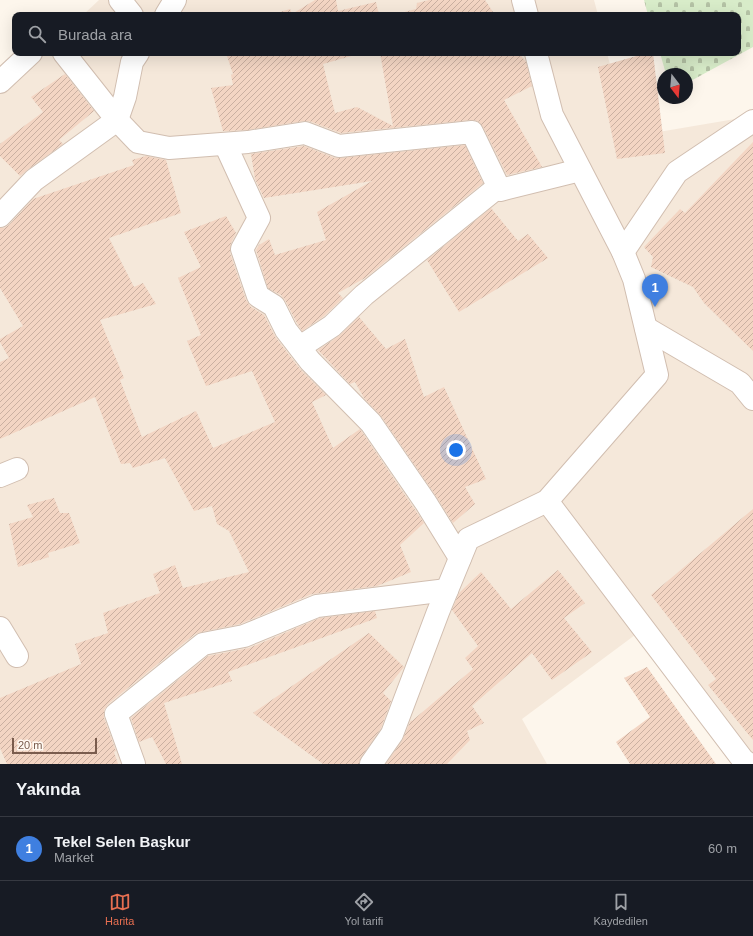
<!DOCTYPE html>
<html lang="tr">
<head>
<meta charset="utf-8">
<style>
  :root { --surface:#171b24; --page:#242831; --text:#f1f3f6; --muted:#9ea1a6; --line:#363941; --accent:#e76f51 }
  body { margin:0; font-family:Helvetica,sans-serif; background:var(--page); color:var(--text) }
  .compass { position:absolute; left:657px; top:68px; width:36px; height:36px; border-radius:50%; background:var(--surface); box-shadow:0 4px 16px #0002; rotate:164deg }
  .scale { position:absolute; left:12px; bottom:10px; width:85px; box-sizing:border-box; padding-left:4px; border:2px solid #7a5c4d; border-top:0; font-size:11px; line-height:14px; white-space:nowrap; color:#7a5c4d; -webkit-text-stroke:3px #fffaf3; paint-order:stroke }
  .you { position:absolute; left:456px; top:450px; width:14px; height:14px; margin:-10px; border:3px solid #fff; border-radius:50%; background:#1a73e8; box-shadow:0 0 0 6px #1a73e833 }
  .badge { display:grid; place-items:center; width:26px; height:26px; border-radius:50%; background:var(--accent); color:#fff; font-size:13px; font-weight:700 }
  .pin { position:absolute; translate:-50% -33px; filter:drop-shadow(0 1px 2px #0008) }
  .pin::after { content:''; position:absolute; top:21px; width:14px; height:12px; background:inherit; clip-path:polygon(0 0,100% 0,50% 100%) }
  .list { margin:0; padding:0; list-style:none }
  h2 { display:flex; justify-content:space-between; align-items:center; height:52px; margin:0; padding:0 16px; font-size:17px }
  h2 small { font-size:13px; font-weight:400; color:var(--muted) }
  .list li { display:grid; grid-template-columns:26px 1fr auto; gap:12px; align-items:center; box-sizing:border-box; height:64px; padding:0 16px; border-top:1px solid var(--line) }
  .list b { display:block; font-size:15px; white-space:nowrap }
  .list p { margin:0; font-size:13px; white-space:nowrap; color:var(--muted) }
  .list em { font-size:13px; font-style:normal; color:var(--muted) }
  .icon { flex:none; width:22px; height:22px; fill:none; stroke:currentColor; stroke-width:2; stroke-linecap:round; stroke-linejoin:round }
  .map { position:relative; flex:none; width:753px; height:764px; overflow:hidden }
  .search { position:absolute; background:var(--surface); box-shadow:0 4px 16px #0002; left:12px; right:12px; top:12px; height:44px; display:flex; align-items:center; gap:10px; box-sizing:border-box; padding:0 14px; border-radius:8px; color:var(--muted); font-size:15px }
  .sheet { height:116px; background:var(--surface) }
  nav { display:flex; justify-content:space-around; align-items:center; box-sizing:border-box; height:56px; border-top:1px solid var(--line); background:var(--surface); font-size:11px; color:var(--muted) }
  nav a { display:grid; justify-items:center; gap:2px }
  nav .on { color:var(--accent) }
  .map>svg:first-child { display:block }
</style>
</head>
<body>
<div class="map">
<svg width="753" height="764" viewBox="0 0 753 764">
  <defs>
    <pattern id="cemetery-stones" width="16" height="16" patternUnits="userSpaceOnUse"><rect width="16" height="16" fill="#d8ecc9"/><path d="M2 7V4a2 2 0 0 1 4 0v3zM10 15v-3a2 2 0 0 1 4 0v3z" fill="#b4c2a5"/></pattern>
    <pattern id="building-hatch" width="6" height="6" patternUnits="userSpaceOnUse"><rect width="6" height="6" fill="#f3d5c3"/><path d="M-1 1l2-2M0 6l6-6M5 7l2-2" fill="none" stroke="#cab0a1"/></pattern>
  </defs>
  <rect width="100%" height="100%" fill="#fdf6ec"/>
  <g fill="#f5e8da">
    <path d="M 99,0 L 594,0 L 598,15 L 83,15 Z"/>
    <path d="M 43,53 L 607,53 L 629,137 L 753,116 L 753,756 L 635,635 L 522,719 L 547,764 L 0,764 L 0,94 Z"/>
  </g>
  <path fill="url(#cemetery-stones)" d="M 644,0 L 753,0 L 753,47 L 687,83 L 687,74 L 666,74 L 660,53 L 738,53 L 738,15 L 648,15 Z"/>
  <g fill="url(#building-hatch)">
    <path d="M 315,0 L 336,0 L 338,11 L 376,2 L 379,15 L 270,15 L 290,9 L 292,14 Z"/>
    <path d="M 429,0 L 485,0 L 495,15 L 393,15 L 416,9 L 417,3 Z"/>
    <path d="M 226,53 L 362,53 L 323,64 L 335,113 L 357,107 L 393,126 L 380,53 L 519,53 L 526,62 L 532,86 L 504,100 L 542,167 L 507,175 L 483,127 L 478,121 L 471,120 L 341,133 L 309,121 L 303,121 L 247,130 L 223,131 L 211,88 L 233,85 L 231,75 L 233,74 Z"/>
    <path d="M 647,53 L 653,53 L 665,153 L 617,159 L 598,67 Z"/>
    <path d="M 65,74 L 94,111 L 59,140 L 63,144 L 27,170 L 20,176 L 0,156 L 0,144 L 43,112 L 31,97 Z"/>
    <path d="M 753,142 L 753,351 L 704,303 L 693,287 L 651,267 L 653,257 L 644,247 L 680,209 L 685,213 Z"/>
    <path d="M 465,145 L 483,183 L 365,278 L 338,293 L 343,298 L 324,316 L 302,331 L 297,323 L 285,300 L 281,295 L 268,288 L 256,250 L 259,245 L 269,239 L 275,255 L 326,240 L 317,212 L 372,181 L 264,198 L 255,179 L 251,154 L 304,146 L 335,158 L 340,158 Z"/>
    <path d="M 146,156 L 166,160 L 181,213 L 109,238 L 134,287 L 143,283 L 156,304 L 100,320 L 124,378 L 120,380 L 142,437 L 196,411 L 213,448 L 275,422 L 252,371 L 206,386 L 187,341 L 201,335 L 178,278 L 201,267 L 184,232 L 226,216 L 236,233 L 231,243 L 230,253 L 246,300 L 251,307 L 264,315 L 276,338 L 300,369 L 326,395 L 312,402 L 333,448 L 360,429 L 424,523 L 400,545 L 411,572 L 377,586 L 312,594 L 240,624 L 201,632 L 195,634 L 108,704 L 104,710 L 104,718 L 116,751 L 114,752 L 118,764 L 7,764 L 0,748 L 0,698 L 81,664 L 75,644 L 108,633 L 103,613 L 160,593 L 153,574 L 175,565 L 183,588 L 249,572 L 229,531 L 217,524 L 212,506 L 194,511 L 165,458 L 133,468 L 130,463 L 121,464 L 95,397 L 0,439 L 0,362 L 9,358 L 0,342 L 0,339 L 23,326 L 0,288 L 0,228 L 4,228 L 9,225 L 33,199 L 134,165 L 132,160 Z"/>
    <path d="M 491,208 L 518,241 L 528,234 L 548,258 L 459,312 L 427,260 Z"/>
    <path d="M 359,317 L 386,349 L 405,339 L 424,397 L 444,387 L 486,479 L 465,487 L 475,504 L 453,523 L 436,496 L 381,416 L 364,398 L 355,382 L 350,384 L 318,350 L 339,336 Z"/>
    <path d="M 54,498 L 60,513 L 69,513 L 80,543 L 48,553 L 49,557 L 18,567 L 9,524 L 33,517 L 27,505 Z"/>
    <path d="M 753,509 L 753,740 L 708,685 L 716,679 L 651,595 Z"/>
    <path d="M 558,570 L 585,603 L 564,618 L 592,652 L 552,680 L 532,653 L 472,706 L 484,723 L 467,731 L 470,740 L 447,764 L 386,764 L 402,741 L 411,720 L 412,721 L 473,669 L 465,658 L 478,646 L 452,610 L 459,593 L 481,572 L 511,609 Z"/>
    <path d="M 375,611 L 377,618 L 228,672 L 232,681 L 164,703 L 182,764 L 166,764 L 152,737 L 139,742 L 131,718 L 208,656 L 249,648 L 320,618 Z"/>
    <path d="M 369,633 L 404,667 L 383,693 L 391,701 L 381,728 L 361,757 L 359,764 L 323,764 L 253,713 Z"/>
    <path d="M 647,667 L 716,764 L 630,764 L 616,742 L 650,717 L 624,678 Z"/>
  </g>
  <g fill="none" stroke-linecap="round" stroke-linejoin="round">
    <g stroke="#d1beb0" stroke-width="24">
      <g id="minor">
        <path d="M 120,0 L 132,15"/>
        <path d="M 166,15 L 175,0"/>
        <path d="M 64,53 L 117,120 L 138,142 L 169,148 L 248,142 L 305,133 L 339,146 L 472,132 L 500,190 L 580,170"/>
        <path d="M 0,82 L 31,53"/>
        <path d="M 225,144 L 259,218 L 242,249 L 258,296 L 274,306 L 286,330 L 310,361 L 371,423 L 426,503 L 460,558"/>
        <path d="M 0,216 L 34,180 L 117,120 L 125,97 L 132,62 L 138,53"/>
        <path d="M 300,347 L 332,326 L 364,295 L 498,187"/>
        <path d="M 0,476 L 17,469"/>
        <path d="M 547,501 L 743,760 L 749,764"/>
        <path d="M 0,628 L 17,656"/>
      </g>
    </g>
    <g stroke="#d1beb0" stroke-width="24">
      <g id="tertiary">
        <path d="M 523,0 L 527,15"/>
        <path d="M 623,252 L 677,172 L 753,121"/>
        <path d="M 646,328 L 740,383 L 753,399"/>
        <path d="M 134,764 L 116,714 L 203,644 L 244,636 L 317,606 L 447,590"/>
        <path d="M 371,764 L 392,734 L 438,612 L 468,539 L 547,501 L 657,375 L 634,279 L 623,252 L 552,115 L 536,53"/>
      </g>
    </g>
    <use href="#minor" stroke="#fff" stroke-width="22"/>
    <use href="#tertiary" stroke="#fff" stroke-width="22"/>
  </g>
</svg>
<svg class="compass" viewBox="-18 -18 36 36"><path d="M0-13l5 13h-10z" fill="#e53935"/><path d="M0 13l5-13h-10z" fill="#9ea1a6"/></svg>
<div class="scale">20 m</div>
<div class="you"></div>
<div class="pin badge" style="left:655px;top:307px;background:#3f7fe0">1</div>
<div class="search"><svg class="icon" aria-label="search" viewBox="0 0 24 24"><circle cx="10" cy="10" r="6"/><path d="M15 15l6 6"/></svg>Burada ara</div>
</div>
<section class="sheet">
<h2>Yakında<small></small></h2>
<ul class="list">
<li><span class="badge" style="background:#3f7fe0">1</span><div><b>Tekel Selen Başkur</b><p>Market</p></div><em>60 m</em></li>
</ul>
</section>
<nav>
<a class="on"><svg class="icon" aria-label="map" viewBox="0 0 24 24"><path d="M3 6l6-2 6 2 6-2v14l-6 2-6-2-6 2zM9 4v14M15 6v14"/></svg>Harita</a>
<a><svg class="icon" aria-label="directions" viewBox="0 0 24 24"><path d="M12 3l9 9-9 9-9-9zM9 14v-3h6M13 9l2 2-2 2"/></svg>Yol tarifi</a>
<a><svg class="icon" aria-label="saved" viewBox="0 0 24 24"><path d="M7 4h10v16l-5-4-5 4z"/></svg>Kaydedilen</a>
</nav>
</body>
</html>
